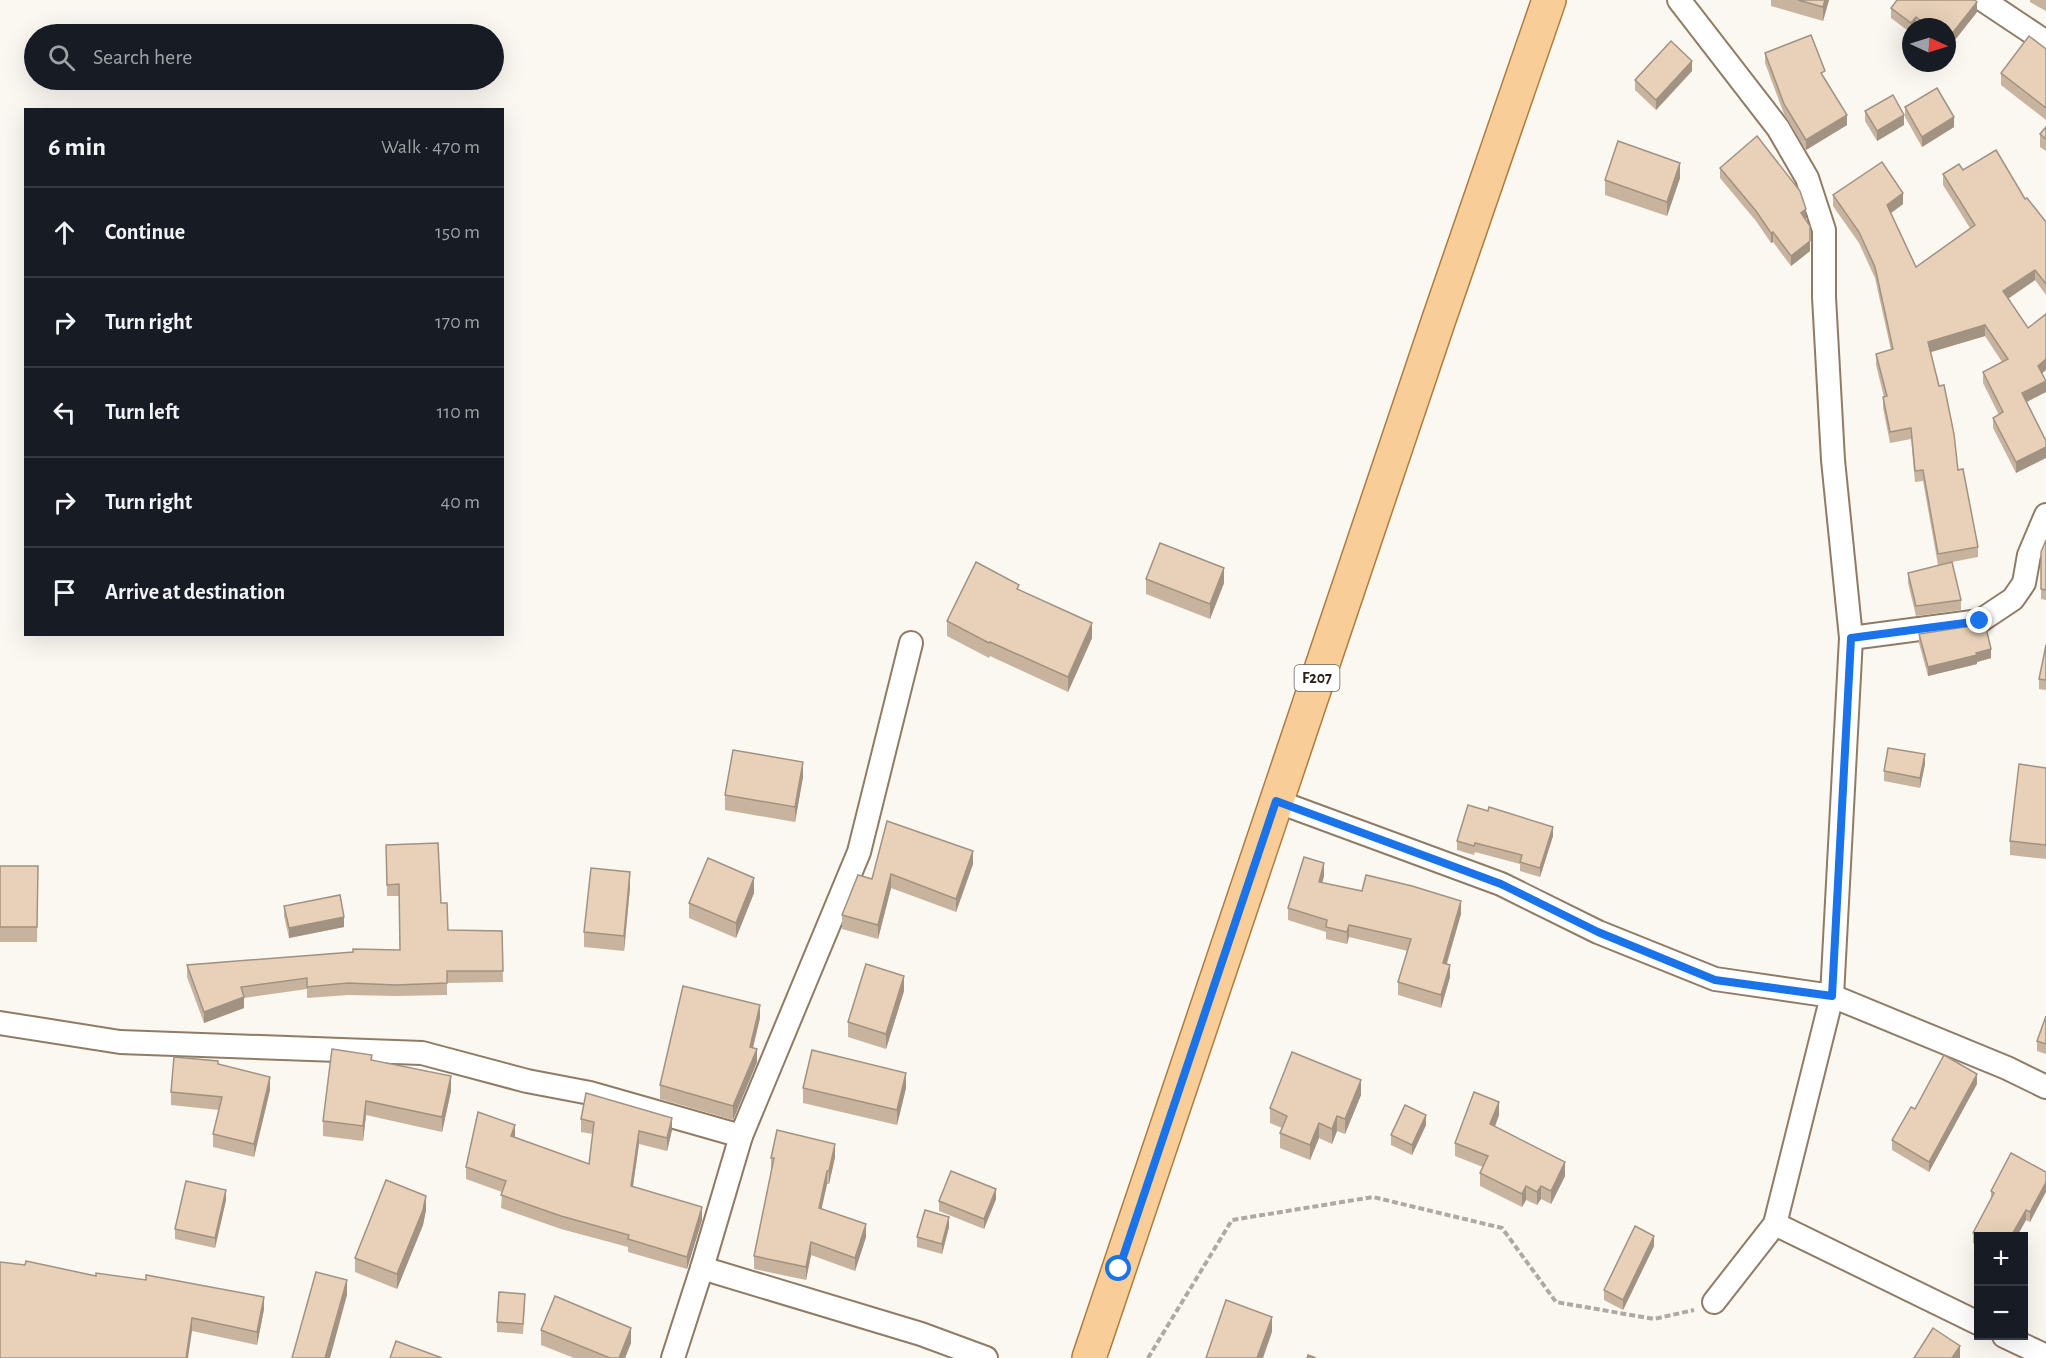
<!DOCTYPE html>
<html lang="en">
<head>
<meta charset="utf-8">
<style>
  :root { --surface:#171b24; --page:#20242c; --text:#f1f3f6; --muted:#9ea1a6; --line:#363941 }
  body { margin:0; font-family:"Alegreya Sans",sans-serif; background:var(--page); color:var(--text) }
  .controls { position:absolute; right:18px; bottom:18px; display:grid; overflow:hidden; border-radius:0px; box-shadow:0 6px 24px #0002 }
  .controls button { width:54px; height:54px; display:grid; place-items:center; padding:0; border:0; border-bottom:2px solid var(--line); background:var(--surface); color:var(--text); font:30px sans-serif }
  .compass { position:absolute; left:1902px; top:18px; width:54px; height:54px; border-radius:50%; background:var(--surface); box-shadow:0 6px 24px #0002; rotate:94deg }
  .stop { position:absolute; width:18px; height:18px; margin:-14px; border:4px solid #1a73e8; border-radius:50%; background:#fff }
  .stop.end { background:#1a73e8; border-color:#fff; box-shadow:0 2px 6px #0008 }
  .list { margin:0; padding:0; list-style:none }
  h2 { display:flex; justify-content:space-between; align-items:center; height:78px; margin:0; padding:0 24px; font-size:26px }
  h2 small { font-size:20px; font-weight:400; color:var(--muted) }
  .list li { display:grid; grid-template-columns:39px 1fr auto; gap:18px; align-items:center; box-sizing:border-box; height:90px; padding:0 24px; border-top:2px solid var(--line) }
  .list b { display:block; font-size:22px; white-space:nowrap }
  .list em { font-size:20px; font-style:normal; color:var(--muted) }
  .icon { flex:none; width:33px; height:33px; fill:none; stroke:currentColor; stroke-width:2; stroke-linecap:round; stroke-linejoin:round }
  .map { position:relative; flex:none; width:2046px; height:1358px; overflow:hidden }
  .search { position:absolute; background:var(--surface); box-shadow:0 6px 24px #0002; left:24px; top:24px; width:480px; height:66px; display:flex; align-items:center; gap:15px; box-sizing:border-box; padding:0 21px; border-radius:33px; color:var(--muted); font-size:22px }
  .panel { position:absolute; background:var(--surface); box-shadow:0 6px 24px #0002; left:24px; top:108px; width:480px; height:528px; border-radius:0px }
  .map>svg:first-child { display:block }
</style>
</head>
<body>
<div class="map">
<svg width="2046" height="1358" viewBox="0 0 2046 1358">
  <rect width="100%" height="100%" fill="#fbf7f1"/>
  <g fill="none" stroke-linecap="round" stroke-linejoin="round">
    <g stroke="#907b64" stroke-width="26">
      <g id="street">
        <path d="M 1679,0 L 1778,128 L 1807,178 L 1824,230 L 1824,297 L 1833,460 L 1851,638 L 1832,996 L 1775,1224 L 1714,1302"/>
        <path d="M 1983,0 L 2046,42"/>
        <path d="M 1851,638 L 1980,621 L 2013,599 L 2024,583 L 2029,555 L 2046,515"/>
        <path d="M 1276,801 L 1501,884 L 1598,932 L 1715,979 L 1832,996 L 2007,1068 L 2046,1087"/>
        <path d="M 0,1023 L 120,1042 L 422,1053 L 527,1081 L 590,1093 L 741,1136"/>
        <path d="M 1775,1224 L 1978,1323"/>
        <path d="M 702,1268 L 921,1334 L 986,1358"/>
        <path d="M 2004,1336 L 2046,1356"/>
        <path d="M 673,1358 L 702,1268 L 741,1136 L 859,852 L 911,643"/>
      </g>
    </g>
    <g stroke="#ae7c3e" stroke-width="36">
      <path id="primary" d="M 1089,1358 L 1438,322 L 1549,0"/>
    </g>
    <path stroke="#afa9a2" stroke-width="4" stroke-dasharray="6 3" stroke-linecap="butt" d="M 1148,1358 L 1232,1220 L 1373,1197 L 1502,1228 L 1556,1302 L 1654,1319 L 1694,1310"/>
    <use href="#street" stroke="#fff" stroke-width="22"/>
    <use href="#primary" stroke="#f9cd97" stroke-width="33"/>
  </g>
  <g fill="#c8b49e">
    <path d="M 1771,0 L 1829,0 L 1823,21 L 1771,6 Z"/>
    <path d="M 2030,0 L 2046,0 L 2046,11 L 2030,2 Z"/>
    <path d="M 1891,8 L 1977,12 L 1947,50 L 1947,27 L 1911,27 L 1911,33 L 1891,18 Z"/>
    <path d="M 2046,49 L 2046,120 L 2001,85 L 2001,73 Z"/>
    <path d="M 1765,53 L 1825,78 L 1847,125 L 1806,150 L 1784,114 L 1765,63 Z"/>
    <path d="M 1692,71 L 1656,110 L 1635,90 L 1635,80 Z"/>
    <path d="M 1905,107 L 1954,127 L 1922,147 L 1905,117 Z"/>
    <path d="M 1865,111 L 1904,125 L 1877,141 L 1865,121 Z"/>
    <path d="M 2046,127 L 2046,151 L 2040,147 L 2040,134 Z"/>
    <path d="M 1720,168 L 1806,219 L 1810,251 L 1791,266 L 1773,242 L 1771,243 L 1756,221 L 1720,178 Z"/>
    <path d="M 1963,170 L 2025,199 L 2046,222 L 2046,295 L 2035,280 L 2008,299 L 2028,328 L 2046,314 L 2046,370 L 2042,373 L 2046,392 L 2027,402 L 2016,473 L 1993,428 L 1993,418 L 1999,415 L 1983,383 L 1983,372 L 2002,362 L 1985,336 L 1930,352 L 1958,470 L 1978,547 L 1978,557 L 1952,562 L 1961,600 L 1961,610 L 1916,616 L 1908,583 L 1908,573 L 1951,563 L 1938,565 L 1923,481 L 1915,482 L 1911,439 L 1890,443 L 1883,408 L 1883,397 L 1884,397 L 1876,365 L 1876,354 L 1891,350 L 1875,278 L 1859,243 L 1833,206 L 1833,195 L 1903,204 L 1891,213 L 1916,267 L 1970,228 L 1943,185 L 1943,174 Z"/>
    <path d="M 1680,178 L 1667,216 L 1605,195 L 1605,180 Z"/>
    <path d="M 2046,540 L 2046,600 L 2041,599 L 2041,552 Z"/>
    <path d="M 1146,579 L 1224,583 L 1210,619 L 1146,594 Z"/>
    <path d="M 1019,590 L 1092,638 L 1068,692 L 990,656 L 989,658 L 947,636 L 947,621 Z"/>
    <path d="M 1919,634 L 1991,658 L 1977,662 L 1977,664 L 1928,676 L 1919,643 Z"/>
    <path d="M 2046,645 L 2046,690 L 2039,689 L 2039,679 Z"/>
    <path d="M 1925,764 L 1920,788 L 1884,781 L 1884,771 Z"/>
    <path d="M 2046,768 L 2046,859 L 2010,855 L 2010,841 Z"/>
    <path d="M 803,777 L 795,822 L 725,810 L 725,795 Z"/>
    <path d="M 1553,836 L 1540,877 L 1520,871 L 1520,864 L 1475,852 L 1474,855 L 1457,850 L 1457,841 Z"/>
    <path d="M 386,845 L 441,903 L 448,930 L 502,931 L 503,982 L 447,983 L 447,995 L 396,996 L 348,995 L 307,998 L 307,989 L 244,998 L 244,1008 L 204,1023 L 187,977 L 187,965 L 400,950 L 399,896 L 387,896 Z"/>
    <path d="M 973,851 L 973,864 L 956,912 L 891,888 L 878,939 L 842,929 L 842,915 L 872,879 Z"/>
    <path d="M 0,866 L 38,866 L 37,942 L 0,942 Z"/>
    <path d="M 1324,876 L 1322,883 L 1461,914 L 1447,964 L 1450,977 L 1441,1008 L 1398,995 L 1398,982 L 1408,951 L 1349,937 L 1347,944 L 1326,939 L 1326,932 L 1288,920 L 1288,908 Z"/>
    <path d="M 630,887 L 624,951 L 584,947 L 584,932 Z"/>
    <path d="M 754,893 L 736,938 L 689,918 L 689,903 Z"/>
    <path d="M 284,906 L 344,927 L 289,938 L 284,916 Z"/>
    <path d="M 904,991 L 886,1049 L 848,1037 L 848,1022 Z"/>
    <path d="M 2046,1016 L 2046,1054 L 2037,1051 L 2037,1041 Z"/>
    <path d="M 760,1018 L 753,1047 L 757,1062 L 733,1120 L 660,1099 L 660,1085 Z"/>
    <path d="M 372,1060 L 451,1091 L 442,1132 L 366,1115 L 363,1141 L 323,1136 L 323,1121 Z"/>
    <path d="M 218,1064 L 270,1090 L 254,1157 L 213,1147 L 213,1134 L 219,1110 L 171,1105 L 171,1092 Z"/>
    <path d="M 1977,1084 L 1929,1172 L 1892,1150 L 1892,1140 L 1915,1109 Z"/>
    <path d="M 803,1088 L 906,1088 L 897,1125 L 803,1103 Z"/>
    <path d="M 1361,1095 L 1345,1134 L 1337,1131 L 1332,1144 L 1319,1138 L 1310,1160 L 1280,1148 L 1280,1133 L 1282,1128 L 1270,1123 L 1270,1108 Z"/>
    <path d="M 1499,1115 L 1495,1127 L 1565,1176 L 1551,1204 L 1541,1199 L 1537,1205 L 1526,1200 L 1522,1207 L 1480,1186 L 1480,1173 L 1483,1167 L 1455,1156 L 1455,1143 Z"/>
    <path d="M 581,1119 L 672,1130 L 667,1151 L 639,1144 L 633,1186 L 702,1220 L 687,1269 L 628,1252 L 628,1247 L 561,1229 L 501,1208 L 502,1192 L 466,1179 L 466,1167 L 515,1138 L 589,1164 L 593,1134 L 581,1132 Z"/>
    <path d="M 1426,1125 L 1412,1155 L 1391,1145 L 1391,1135 Z"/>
    <path d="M 835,1157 L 829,1184 L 827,1184 L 821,1209 L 866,1237 L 855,1271 L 811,1255 L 806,1280 L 754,1269 L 754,1256 L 772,1171 L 771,1171 L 771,1158 Z"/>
    <path d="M 2046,1172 L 2030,1222 L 2026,1220 L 2017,1236 L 1978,1236 L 1978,1246 L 1973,1243 L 1973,1233 L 1991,1200 L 1991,1191 Z"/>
    <path d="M 996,1199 L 984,1229 L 939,1211 L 939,1201 Z"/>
    <path d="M 226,1200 L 215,1248 L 175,1239 L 175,1229 Z"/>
    <path d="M 426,1210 L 423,1225 L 397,1289 L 355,1272 L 355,1258 Z"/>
    <path d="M 949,1227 L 942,1254 L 917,1247 L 917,1237 Z"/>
    <path d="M 1654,1246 L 1623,1310 L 1604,1300 L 1604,1290 Z"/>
    <path d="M 96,1276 L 264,1309 L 257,1345 L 192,1331 Z"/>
    <path d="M 525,1304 L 523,1334 L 497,1332 L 497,1322 Z"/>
    <path d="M 541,1330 L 631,1343 L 625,1358 L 574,1358 L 541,1345 Z"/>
  </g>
  <g fill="#a29281">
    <path d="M 1825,0 L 1829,0 L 1823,21 L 1823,7 Z"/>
    <path d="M 1977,2 L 1977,12 L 1947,50 L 1947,40 Z"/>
    <path d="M 1916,17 L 1916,27 L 1911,27 L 1911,23 Z"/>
    <path d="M 1692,61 L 1692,71 L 1656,110 L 1656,100 Z"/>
    <path d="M 1847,115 L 1847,125 L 1806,150 L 1806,140 Z"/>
    <path d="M 1904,115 L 1904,125 L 1877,141 L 1877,131 Z"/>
    <path d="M 1954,117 L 1954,127 L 1922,147 L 1922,137 Z"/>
    <path d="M 1680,163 L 1680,178 L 1667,216 L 1667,202 Z"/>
    <path d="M 1903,193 L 1903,204 L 1887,216 L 1887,205 Z"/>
    <path d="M 1806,209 L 1806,219 L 1801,223 L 1801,213 Z"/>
    <path d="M 1773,232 L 1773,242 L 1771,243 L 1771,233 Z"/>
    <path d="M 1810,241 L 1810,251 L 1791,266 L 1791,256 Z"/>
    <path d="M 2035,270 L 2035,280 L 2003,302 L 2003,291 Z"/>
    <path d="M 1985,325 L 1985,336 L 1928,353 L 1928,342 Z"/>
    <path d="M 2046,359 L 2046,370 L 2038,377 L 2038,366 Z"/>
    <path d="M 2046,381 L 2046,392 L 2022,404 L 2022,393 Z"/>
    <path d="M 2046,447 L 2046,458 L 2016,473 L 2016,462 Z"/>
    <path d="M 1224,568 L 1224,583 L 1210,619 L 1210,604 Z"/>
    <path d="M 1092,623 L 1092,638 L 1068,692 L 1068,677 Z"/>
    <path d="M 1991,649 L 1991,658 L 1977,662 L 1977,664 L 1928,676 L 1928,667 Z"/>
    <path d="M 1925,754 L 1925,764 L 1920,788 L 1920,778 Z"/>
    <path d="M 803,762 L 803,777 L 795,822 L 795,807 Z"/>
    <path d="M 1553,827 L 1553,836 L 1540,877 L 1540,868 Z"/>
    <path d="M 973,851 L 973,864 L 956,912 L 956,899 Z"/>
    <path d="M 1324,863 L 1324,876 L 1319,894 L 1319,882 Z"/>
    <path d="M 630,872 L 630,887 L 624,951 L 624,936 Z"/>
    <path d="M 891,874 L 891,888 L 878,939 L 878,925 Z"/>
    <path d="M 754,878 L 754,893 L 736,938 L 736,923 Z"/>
    <path d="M 1461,901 L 1461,914 L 1443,975 L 1443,963 Z"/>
    <path d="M 344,917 L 344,927 L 289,938 L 289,928 Z"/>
    <path d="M 1349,925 L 1349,937 L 1347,944 L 1347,932 Z"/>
    <path d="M 1450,965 L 1450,977 L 1441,1008 L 1441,995 Z"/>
    <path d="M 904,976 L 904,991 L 886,1049 L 886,1034 Z"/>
    <path d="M 244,997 L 244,1008 L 204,1023 L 204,1012 Z"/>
    <path d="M 760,1005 L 760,1018 L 750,1060 L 750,1047 Z"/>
    <path d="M 757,1049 L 757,1062 L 733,1120 L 733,1106 Z"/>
    <path d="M 906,1073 L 906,1088 L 897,1125 L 897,1110 Z"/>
    <path d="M 1977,1074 L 1977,1084 L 1929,1172 L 1929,1162 Z"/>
    <path d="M 451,1076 L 451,1091 L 442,1132 L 442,1117 Z"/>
    <path d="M 270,1077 L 270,1090 L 254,1157 L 254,1144 Z"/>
    <path d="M 1361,1080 L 1361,1095 L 1345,1134 L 1345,1119 Z"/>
    <path d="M 366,1101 L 366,1115 L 363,1141 L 363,1126 Z"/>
    <path d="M 1499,1102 L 1499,1115 L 1490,1138 L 1490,1124 Z"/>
    <path d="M 1426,1115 L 1426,1125 L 1412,1155 L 1412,1145 Z"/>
    <path d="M 1337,1116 L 1337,1131 L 1332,1144 L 1332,1129 Z"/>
    <path d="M 672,1118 L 672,1130 L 667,1151 L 667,1138 Z"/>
    <path d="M 1319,1123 L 1319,1138 L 1310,1160 L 1310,1145 Z"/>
    <path d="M 515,1125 L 515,1138 L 511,1136 Z"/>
    <path d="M 639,1131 L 639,1144 L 631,1199 L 631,1186 Z"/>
    <path d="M 835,1144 L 835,1157 L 829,1184 L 829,1171 Z"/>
    <path d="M 1565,1162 L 1565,1176 L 1551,1204 L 1551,1191 Z"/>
    <path d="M 827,1171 L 827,1184 L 819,1221 L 819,1208 Z"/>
    <path d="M 2046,1182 L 2046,1192 L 2030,1222 L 2030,1212 Z"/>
    <path d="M 1526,1186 L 1526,1200 L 1522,1207 L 1522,1194 Z"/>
    <path d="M 1541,1186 L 1541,1199 L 1537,1205 L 1537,1192 Z"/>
    <path d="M 996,1189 L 996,1199 L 984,1229 L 984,1219 Z"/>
    <path d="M 226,1190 L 226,1200 L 215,1248 L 215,1238 Z"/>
    <path d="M 426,1196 L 426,1210 L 423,1225 L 397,1289 L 397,1274 Z"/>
    <path d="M 702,1207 L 702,1220 L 687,1269 L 687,1257 Z"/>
    <path d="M 2026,1210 L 2026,1220 L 2017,1236 L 2011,1236 Z"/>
    <path d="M 949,1217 L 949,1227 L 942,1254 L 942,1244 Z"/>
    <path d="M 866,1224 L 866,1237 L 855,1271 L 855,1258 Z"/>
    <path d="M 1654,1236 L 1654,1246 L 1623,1310 L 1623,1300 Z"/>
    <path d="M 811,1242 L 811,1255 L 806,1280 L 806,1267 Z"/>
    <path d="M 347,1280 L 347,1295 L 330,1358 L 325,1358 Z"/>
    <path d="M 264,1297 L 264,1309 L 257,1345 L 257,1332 Z"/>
    <path d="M 1272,1317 L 1272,1332 L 1263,1358 L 1257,1358 Z"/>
    <path d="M 192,1318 L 192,1331 L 188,1358 L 186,1358 Z"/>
    <path d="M 631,1328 L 631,1343 L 625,1358 L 619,1358 Z"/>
    <path d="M 1960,1346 L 1960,1358 L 1952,1358 Z"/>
  </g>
  <g fill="#e8d1b8" stroke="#a29281" stroke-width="1.5">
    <path d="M 1798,0 L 1825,0 L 1823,7 Z"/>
    <path d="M 1897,0 L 1975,0 L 1977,2 L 1947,40 L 1947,27 L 1929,27 L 1916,17 L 1911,23 L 1891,8 Z"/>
    <path d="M 1811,35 L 1825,71 L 1821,73 L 1847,115 L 1806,140 L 1784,104 L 1765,53 Z"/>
    <path d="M 2029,36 L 2046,49 L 2046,108 L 2001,73 Z"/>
    <path d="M 1671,41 L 1692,61 L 1656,100 L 1635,80 Z"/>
    <path d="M 1937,88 L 1954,117 L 1922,137 L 1905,107 Z"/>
    <path d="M 1893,95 L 1904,115 L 1877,131 L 1865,111 Z"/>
    <path d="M 2046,127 L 2046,139 L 2040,134 Z"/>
    <path d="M 1757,136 L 1800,191 L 1806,209 L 1801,213 L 1810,226 L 1810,241 L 1791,256 L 1773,232 L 1771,233 L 1756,211 L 1720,168 Z"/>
    <path d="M 1618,141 L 1680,163 L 1667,202 L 1605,180 Z"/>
    <path d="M 1996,150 L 2025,199 L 2027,198 L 2046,222 L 2046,284 L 2035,270 L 2003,291 L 2028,328 L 2046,314 L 2046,359 L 2038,366 L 2046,381 L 2022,393 L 2046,441 L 2046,447 L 2016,462 L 1993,418 L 2003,412 L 1983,372 L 2008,359 L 1985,325 L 1928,342 L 1939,386 L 1944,385 L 1954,434 L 1958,470 L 1963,469 L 1978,547 L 1938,554 L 1923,470 L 1915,471 L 1911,428 L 1890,432 L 1883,397 L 1887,396 L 1876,354 L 1893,349 L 1875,267 L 1859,232 L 1833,195 L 1882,162 L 1903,193 L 1887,205 L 1916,267 L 1975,225 L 1943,174 L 1959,164 L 1963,170 Z"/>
    <path d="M 2046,540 L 2046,590 L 2041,589 L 2041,552 Z"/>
    <path d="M 1160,543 L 1224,568 L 1210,604 L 1146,579 Z"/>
    <path d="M 976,562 L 1019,585 L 1017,589 L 1092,623 L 1068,677 L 990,642 L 989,643 L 947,621 Z"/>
    <path d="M 1952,562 L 1961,600 L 1916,606 L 1908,573 Z"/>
    <path d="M 1985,624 L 1991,649 L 1976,653 L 1977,655 L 1928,667 L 1919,634 Z"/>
    <path d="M 2046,645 L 2046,680 L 2039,679 Z"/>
    <path d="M 1888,748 L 1925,754 L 1920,778 L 1884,771 Z"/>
    <path d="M 733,750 L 803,762 L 795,807 L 725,795 Z"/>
    <path d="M 2019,764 L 2046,768 L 2046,845 L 2010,841 Z"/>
    <path d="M 1468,805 L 1488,811 L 1489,807 L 1553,827 L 1540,868 L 1520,862 L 1522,855 L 1475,843 L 1474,846 L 1457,841 Z"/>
    <path d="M 887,821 L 973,851 L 956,899 L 891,874 L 878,925 L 842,915 L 858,875 L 872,879 Z"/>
    <path d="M 438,843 L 441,903 L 447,903 L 448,930 L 502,931 L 503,971 L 447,971 L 447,983 L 396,985 L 348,983 L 307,987 L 307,978 L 241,987 L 244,997 L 204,1012 L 187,965 L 353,952 L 353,949 L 400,950 L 399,884 L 387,885 L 386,845 Z"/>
    <path d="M 1304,857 L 1324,863 L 1319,882 L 1362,891 L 1366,875 L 1412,886 L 1461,901 L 1443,963 L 1450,965 L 1441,995 L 1398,982 L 1411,939 L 1349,925 L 1347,932 L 1326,927 L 1327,920 L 1288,908 Z"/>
    <path d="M 708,858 L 754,878 L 736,923 L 689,903 Z"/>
    <path d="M 0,866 L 38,866 L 37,927 L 0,927 Z"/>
    <path d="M 591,868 L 630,872 L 624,936 L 584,932 Z"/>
    <path d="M 340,895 L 344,917 L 289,928 L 284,906 Z"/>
    <path d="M 866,964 L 904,976 L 886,1034 L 848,1022 Z"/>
    <path d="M 683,986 L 760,1005 L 750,1047 L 757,1049 L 733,1106 L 660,1085 Z"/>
    <path d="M 2046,1016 L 2046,1044 L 2037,1041 Z"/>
    <path d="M 332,1049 L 372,1055 L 371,1060 L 451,1076 L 442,1117 L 366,1101 L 363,1126 L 323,1121 Z"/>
    <path d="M 812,1050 L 906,1073 L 897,1110 L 803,1088 Z"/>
    <path d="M 1292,1052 L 1361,1080 L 1345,1119 L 1337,1116 L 1332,1129 L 1319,1123 L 1310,1145 L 1280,1133 L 1287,1116 L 1270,1108 Z"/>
    <path d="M 1944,1055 L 1977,1074 L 1929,1162 L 1892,1140 L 1911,1107 L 1915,1109 Z"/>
    <path d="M 174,1057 L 218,1061 L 218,1064 L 270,1077 L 254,1144 L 213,1134 L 222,1097 L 171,1092 Z"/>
    <path d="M 1474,1092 L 1499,1102 L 1490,1124 L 1565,1162 L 1551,1191 L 1541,1186 L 1537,1192 L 1526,1186 L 1522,1194 L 1480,1173 L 1488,1156 L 1455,1143 Z"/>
    <path d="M 586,1093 L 672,1118 L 667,1138 L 639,1131 L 631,1186 L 702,1207 L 687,1257 L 628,1239 L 629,1235 L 561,1216 L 501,1195 L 506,1181 L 466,1167 L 478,1112 L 515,1125 L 511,1136 L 589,1164 L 594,1122 L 581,1119 Z"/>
    <path d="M 1405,1105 L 1426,1115 L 1412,1145 L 1391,1135 Z"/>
    <path d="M 777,1130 L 835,1144 L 829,1171 L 827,1171 L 819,1208 L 866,1224 L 855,1258 L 811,1242 L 806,1267 L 754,1256 L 774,1158 L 771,1158 Z"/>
    <path d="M 2011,1153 L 2046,1172 L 2046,1182 L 2030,1212 L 2026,1210 L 2011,1236 L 1979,1236 L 1973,1233 L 1994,1193 L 1991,1191 Z"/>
    <path d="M 951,1171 L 996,1189 L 984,1219 L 939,1201 Z"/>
    <path d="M 386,1180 L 426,1196 L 423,1210 L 397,1274 L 355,1258 Z"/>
    <path d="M 186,1181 L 226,1190 L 215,1238 L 175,1229 Z"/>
    <path d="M 925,1210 L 949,1217 L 942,1244 L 917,1237 Z"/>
    <path d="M 1635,1226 L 1654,1236 L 1623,1300 L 1604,1290 Z"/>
    <path d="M 26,1261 L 96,1276 L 96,1273 L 146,1280 L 146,1275 L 264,1297 L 257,1332 L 192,1318 L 186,1358 L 0,1358 L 0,1262 L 25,1265 Z"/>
    <path d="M 316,1272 L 347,1280 L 325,1358 L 292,1358 Z"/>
    <path d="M 499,1292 L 525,1294 L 523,1324 L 497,1322 Z"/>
    <path d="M 555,1296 L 631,1328 L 619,1358 L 610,1358 L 541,1330 Z"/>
    <path d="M 1226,1300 L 1272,1317 L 1257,1358 L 1206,1358 Z"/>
    <path d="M 1933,1328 L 1960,1346 L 1952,1358 L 1914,1358 Z"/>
    <path d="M 396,1341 L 442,1358 L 390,1358 Z"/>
    <path d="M 1308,1355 L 1316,1358 L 1307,1358 Z"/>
  </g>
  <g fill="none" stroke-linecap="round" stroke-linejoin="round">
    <path stroke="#1a73e8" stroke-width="8" d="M 1119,1269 L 1276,801 L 1501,884 L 1598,932 L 1715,980 L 1832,996 L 1851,638 L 1980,621"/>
  </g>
  <g text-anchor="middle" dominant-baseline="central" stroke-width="5" stroke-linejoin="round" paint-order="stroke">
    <rect fill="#fff" stroke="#6a645d" stroke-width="1.5" x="1294.5" y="665" width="45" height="26" rx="4.5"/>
    <g font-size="16" font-weight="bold" fill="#2a2218">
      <text x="1317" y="678">F207</text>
    </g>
  </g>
</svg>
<div class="controls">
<button>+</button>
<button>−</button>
</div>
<svg class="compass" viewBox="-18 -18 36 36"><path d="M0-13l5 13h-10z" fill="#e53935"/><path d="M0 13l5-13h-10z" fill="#9ea1a6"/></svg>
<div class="stop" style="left:1119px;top:1269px"></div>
<div class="stop end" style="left:1980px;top:621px"></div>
<div class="search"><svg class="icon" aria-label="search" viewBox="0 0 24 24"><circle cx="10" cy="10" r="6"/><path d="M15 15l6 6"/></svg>Search here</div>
<section class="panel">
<h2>6 min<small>Walk · 470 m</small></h2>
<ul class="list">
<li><svg class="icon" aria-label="ahead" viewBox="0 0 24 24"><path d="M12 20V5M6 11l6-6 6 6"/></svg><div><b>Continue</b></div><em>150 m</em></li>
<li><svg class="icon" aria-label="right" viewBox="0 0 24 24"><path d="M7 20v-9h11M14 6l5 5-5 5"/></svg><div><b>Turn right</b></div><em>170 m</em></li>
<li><svg class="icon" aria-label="left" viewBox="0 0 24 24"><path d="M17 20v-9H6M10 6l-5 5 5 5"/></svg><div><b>Turn left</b></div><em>110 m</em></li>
<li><svg class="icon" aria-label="right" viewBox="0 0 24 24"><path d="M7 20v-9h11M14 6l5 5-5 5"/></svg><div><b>Turn right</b></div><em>40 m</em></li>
<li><svg class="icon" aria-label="arrive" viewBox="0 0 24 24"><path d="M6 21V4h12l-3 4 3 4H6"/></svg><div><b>Arrive at destination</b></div></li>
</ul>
</section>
</div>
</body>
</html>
